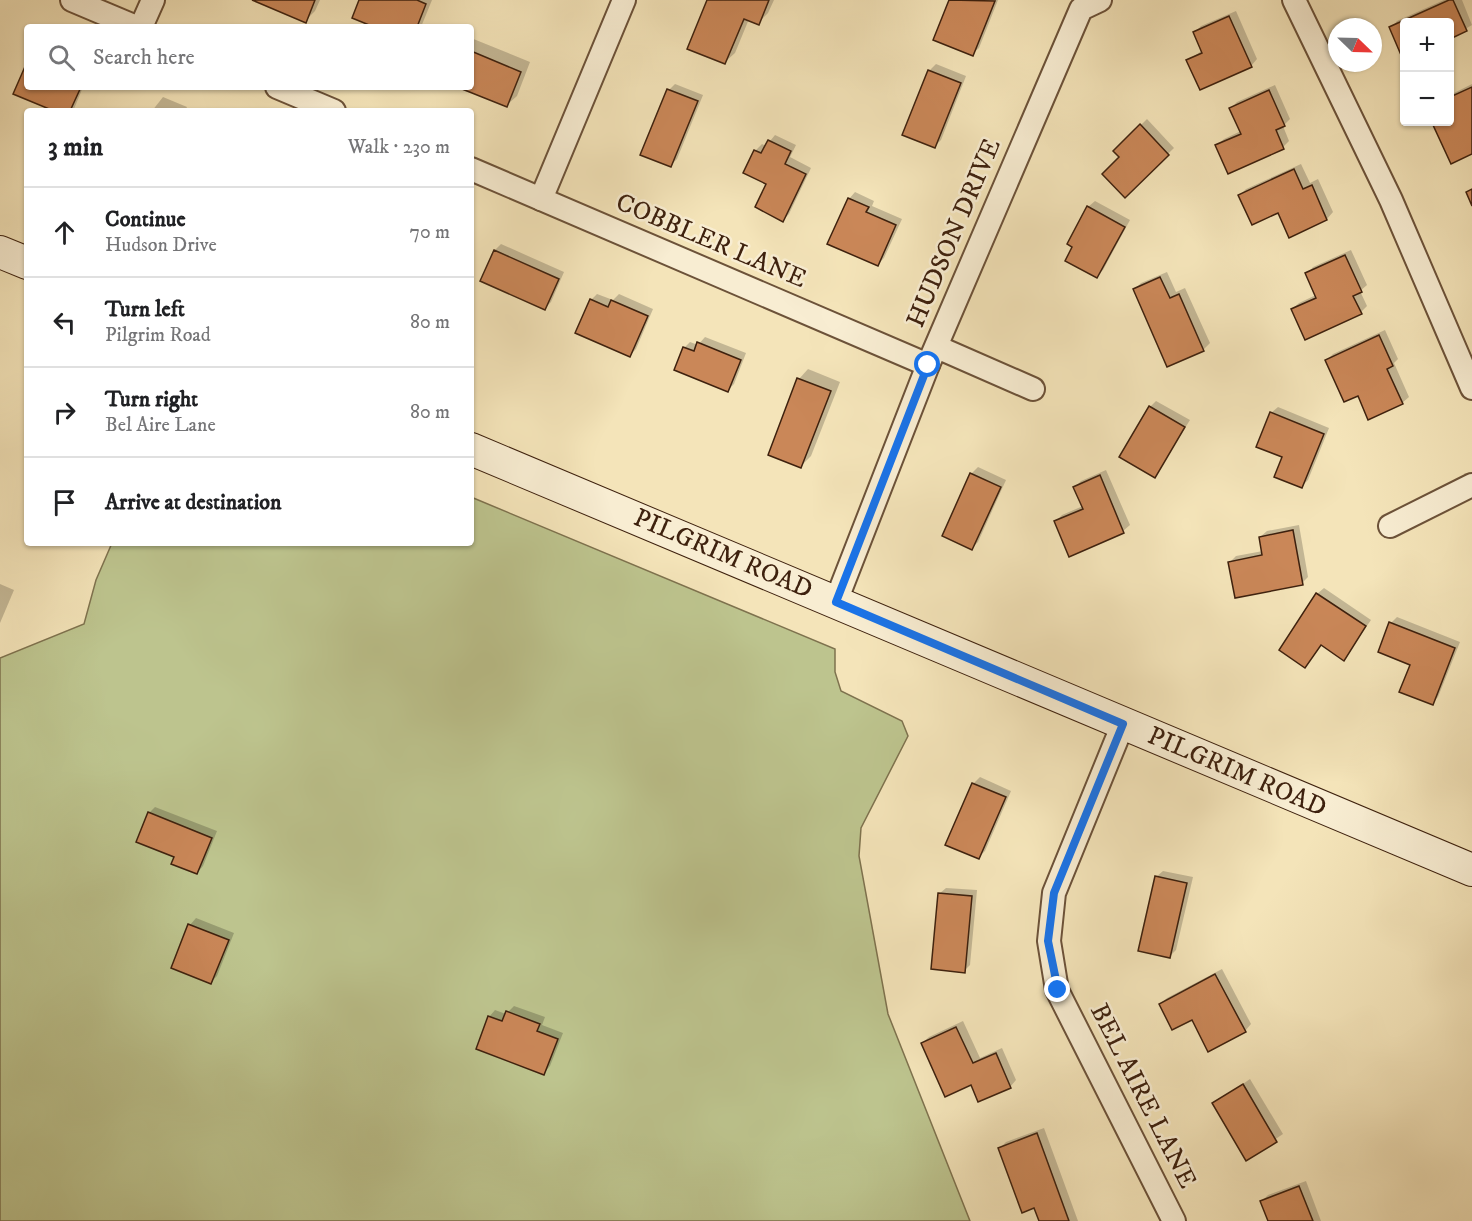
<!DOCTYPE html>
<html lang="en">
<head>
<meta charset="utf-8">
<style>
  :root { --surface:#fff; --page:#f2f2f2; --text:#202124; --muted:#757577; --line:#e0e0e0 }
  body { margin:0; font-family:"IM FELL DW Pica",serif; background:var(--page); color:var(--text) }
  .controls { position:absolute; right:18px; top:18px; display:grid; overflow:hidden; border-radius:6px; box-shadow:0 2px 4px #0004 }
  .controls button { width:54px; height:54px; display:grid; place-items:center; padding:0; border:0; border-bottom:2px solid var(--line); background:var(--surface); color:var(--text); font:30px sans-serif }
  .compass { position:absolute; left:1328px; top:18px; width:54px; height:54px; border-radius:50%; background:var(--surface); box-shadow:0 2px 4px #0004; rotate:113deg }
  .stop { position:absolute; width:18px; height:18px; margin:-14px; border:4px solid #1a73e8; border-radius:50%; background:#fff }
  .stop.end { background:#1a73e8; border-color:#fff; box-shadow:0 2px 6px #0008 }
  .list { margin:0; padding:0; list-style:none }
  h2 { display:flex; justify-content:space-between; align-items:center; height:78px; margin:0; padding:0 24px; font-size:26px }
  h2 small { font-size:20px; font-weight:400; color:var(--muted) }
  .list li { display:grid; grid-template-columns:39px 1fr auto; gap:18px; align-items:center; box-sizing:border-box; height:90px; padding:0 24px; border-top:2px solid var(--line) }
  .list b { display:block; font-size:22px; white-space:nowrap }
  .list p { margin:0; font-size:20px; white-space:nowrap; color:var(--muted) }
  .list em { font-size:20px; font-style:normal; color:var(--muted) }
  .icon { flex:none; width:33px; height:33px; fill:none; stroke:currentColor; stroke-width:2; stroke-linecap:round; stroke-linejoin:round }
  .map { position:relative; flex:none; width:1472px; height:1221px; overflow:hidden }
  .search { position:absolute; background:var(--surface); box-shadow:0 2px 4px #0004; left:24px; top:24px; width:450px; height:66px; display:flex; align-items:center; gap:15px; box-sizing:border-box; padding:0 21px; border-radius:6px; color:var(--muted); font-size:22px }
  .panel { position:absolute; background:var(--surface); box-shadow:0 2px 4px #0004; left:24px; top:108px; width:450px; height:438px; border-radius:6px }
  .map>svg:first-child { display:block }
</style>
</head>
<body>
<div class="map">
<svg width="1472" height="1221" viewBox="0 0 1472 1221">
  <rect width="100%" height="100%" fill="#f4e4b9"/>
  <filter id="stains"><feTurbulence type="fractalNoise" baseFrequency=".00333" numOctaves="4"/><feColorMatrix values="0 0 0 0 .2 0 0 0 0 .09 0 0 0 0 .02 0 0 0 .5 -.17"/></filter>
  <radialGradient id="worn" r=".72"><stop offset=".6" stop-color="#630" stop-opacity="0"/><stop offset="1" stop-color="#630" stop-opacity=".3"/></radialGradient>
  <path fill="#bdc48e" stroke="#7e724e" stroke-width="1.5" d="M 471,497 L 835,649 L 835,672 L 841,691 L 902,721 L 908,736 L 861,828 L 859,856 L 888,1014 L 970,1221 L 0,1221 L 0,658 L 84,624 L 96,580 L 112,543 L 471,543 Z"/>
  <g fill="#0003">
    <path d="M 256,0 L 320,0 L 315,11 L 305,21 Z"/>
    <path d="M 360,0 L 432,0 L 421,27 L 378,27 Z"/>
    <path d="M 708,0 L 774,0 L 768,13 L 758,23 L 749,19 L 735,53 L 725,62 Z"/>
    <path d="M 951,0 L 998,0 L 979,48 L 972,54 L 935,39 Z"/>
    <path d="M 1444,0 L 1462,0 L 1472,25 L 1450,38 L 1450,22 L 1404,22 L 1404,58 L 1391,28 L 1397,21 Z"/>
    <path d="M 1236,11 L 1257,59 L 1251,66 L 1188,60 L 1203,50 L 1195,32 L 1201,26 Z"/>
    <path d="M 471,38 L 530,62 L 517,96 L 507,105 L 461,87 L 471,87 Z"/>
    <path d="M 936,64 L 966,76 L 941,140 L 935,146 L 929,71 Z"/>
    <path d="M 27,66 L 27,87 L 83,87 L 74,109 L 58,111 L 15,94 Z"/>
    <path d="M 675,84 L 703,95 L 677,159 L 671,165 L 669,90 Z"/>
    <path d="M 1472,84 L 1472,153 L 1435,126 L 1439,122 L 1450,122 L 1450,95 Z"/>
    <path d="M 1275,85 L 1290,119 L 1283,126 L 1289,141 L 1283,147 L 1217,145 L 1224,139 L 1241,131 L 1231,108 L 1237,102 Z"/>
    <path d="M 163,97 L 187,107 L 185,111 L 152,111 Z"/>
    <path d="M 1147,119 L 1174,148 L 1125,196 L 1121,157 L 1115,151 Z"/>
    <path d="M 775,135 L 796,145 L 790,157 L 811,168 L 789,214 L 783,220 L 755,151 L 762,144 L 766,146 Z"/>
    <path d="M 1301,164 L 1310,183 L 1318,179 L 1333,212 L 1327,219 L 1290,236 L 1279,211 L 1240,195 L 1246,189 Z"/>
    <path d="M 855,192 L 874,201 L 872,206 L 902,219 L 884,258 L 878,264 L 849,199 Z"/>
    <path d="M 1095,201 L 1130,220 L 1103,270 L 1096,276 L 1088,207 Z"/>
    <path d="M 501,244 L 564,272 L 551,302 L 545,308 L 482,280 L 495,250 Z"/>
    <path d="M 1351,250 L 1367,285 L 1360,291 L 1367,306 L 1361,312 L 1292,309 L 1299,303 L 1316,295 L 1307,274 L 1313,267 Z"/>
    <path d="M 1167,272 L 1176,292 L 1185,288 L 1210,343 L 1203,350 L 1168,365 L 1134,290 L 1141,283 Z"/>
    <path d="M 597,294 L 613,300 L 619,294 L 653,309 L 636,349 L 629,356 L 591,300 Z"/>
    <path d="M 1385,330 L 1398,359 L 1394,363 L 1409,397 L 1402,403 L 1359,394 L 1327,360 L 1333,354 Z"/>
    <path d="M 705,337 L 746,353 L 734,384 L 728,390 L 684,348 L 690,342 L 698,345 Z"/>
    <path d="M 808,369 L 840,382 L 811,456 L 801,466 L 799,379 Z"/>
    <path d="M 1156,401 L 1190,420 L 1155,476 L 1150,407 Z"/>
    <path d="M 1278,407 L 1329,428 L 1308,480 L 1302,486 L 1284,456 L 1271,413 Z"/>
    <path d="M 978,467 L 1006,480 L 978,542 L 972,548 L 944,535 L 971,474 Z"/>
    <path d="M 1106,470 L 1130,525 L 1123,531 L 1070,555 L 1056,521 L 1062,515 L 1083,506 L 1075,487 L 1081,481 Z"/>
    <path d="M 1299,525 L 1308,577 L 1302,583 L 1230,562 L 1236,556 L 1263,551 L 1260,537 L 1267,531 Z"/>
    <path d="M 0,584 L 14,590 L 0,623 Z"/>
    <path d="M 1324,588 L 1371,620 L 1344,659 L 1322,644 L 1305,666 L 1317,594 Z"/>
    <path d="M 1397,617 L 1460,642 L 1438,697 L 1432,703 L 1391,623 Z"/>
    <path d="M 980,777 L 1011,791 L 985,851 L 978,858 L 947,844 L 974,783 Z"/>
    <path d="M 155,807 L 217,831 L 203,866 L 197,873 L 176,856 L 149,813 Z"/>
    <path d="M 1163,871 L 1193,877 L 1176,950 L 1170,956 L 1156,877 Z"/>
    <path d="M 946,888 L 977,890 L 970,965 L 964,971 L 939,894 Z"/>
    <path d="M 196,918 L 234,933 L 217,976 L 211,982 L 173,967 L 190,925 Z"/>
    <path d="M 1222,969 L 1251,1024 L 1245,1031 L 1192,1018 L 1160,1004 L 1167,998 Z"/>
    <path d="M 514,1006 L 545,1017 L 542,1025 L 563,1033 L 550,1066 L 544,1073 L 489,1017 L 495,1010 L 506,1014 Z"/>
    <path d="M 963,1021 L 980,1058 L 1002,1048 L 1016,1080 L 1010,1087 L 972,1083 L 922,1043 L 929,1037 Z"/>
    <path d="M 1250,1079 L 1283,1134 L 1246,1159 L 1214,1104 Z"/>
    <path d="M 1044,1128 L 1078,1221 L 1040,1221 L 1035,1206 L 1000,1148 L 1006,1142 Z"/>
    <path d="M 1306,1181 L 1321,1221 L 1269,1221 L 1262,1201 L 1268,1195 Z"/>
  </g>
  <g fill="#ca8758" stroke="#3e210e" stroke-width="1.5">
    <path d="M 252,0 L 315,0 L 306,23 Z"/>
    <path d="M 359,0 L 417,0 L 426,4 L 417,27 L 374,27 L 352,18 Z"/>
    <path d="M 707,0 L 769,0 L 759,25 L 744,19 L 725,64 L 687,49 Z"/>
    <path d="M 949,0 L 995,1 L 973,56 L 933,40 Z"/>
    <path d="M 1449,0 L 1453,0 L 1467,31 L 1450,39 L 1450,22 L 1404,22 L 1404,62 L 1389,27 Z"/>
    <path d="M 1229,16 L 1252,67 L 1200,90 L 1186,60 L 1202,53 L 1193,32 Z"/>
    <path d="M 471,51 L 521,72 L 507,107 L 457,87 L 471,87 Z"/>
    <path d="M 27,62 L 27,87 L 81,87 L 70,111 L 54,111 L 13,94 Z"/>
    <path d="M 928,70 L 961,83 L 935,148 L 902,135 Z"/>
    <path d="M 1472,87 L 1472,154 L 1451,164 L 1433,125 L 1450,122 L 1450,97 Z"/>
    <path d="M 667,89 L 698,101 L 671,167 L 640,155 Z"/>
    <path d="M 1269,90 L 1285,126 L 1276,130 L 1284,149 L 1228,174 L 1215,145 L 1241,134 L 1229,108 Z"/>
    <path d="M 1140,124 L 1169,155 L 1125,198 L 1102,174 L 1119,157 L 1113,151 Z"/>
    <path d="M 768,140 L 791,151 L 785,164 L 806,174 L 783,222 L 755,207 L 766,184 L 743,173 L 754,150 L 761,153 Z"/>
    <path d="M 1294,169 L 1303,189 L 1312,185 L 1327,220 L 1289,238 L 1278,213 L 1252,225 L 1238,195 Z"/>
    <path d="M 1472,189 L 1472,206 L 1466,192 Z"/>
    <path d="M 848,198 L 869,207 L 866,212 L 896,225 L 878,266 L 827,244 Z"/>
    <path d="M 1087,206 L 1125,227 L 1097,278 L 1065,261 L 1072,247 L 1067,244 Z"/>
    <path d="M 494,250 L 559,279 L 545,310 L 480,281 Z"/>
    <path d="M 1345,255 L 1362,292 L 1353,296 L 1362,314 L 1305,340 L 1291,309 L 1316,298 L 1305,273 Z"/>
    <path d="M 1160,277 L 1170,298 L 1179,294 L 1204,351 L 1167,367 L 1133,289 Z"/>
    <path d="M 590,299 L 608,307 L 611,300 L 648,316 L 630,357 L 575,333 Z"/>
    <path d="M 1379,335 L 1393,366 L 1387,369 L 1403,404 L 1368,420 L 1358,396 L 1344,402 L 1325,360 Z"/>
    <path d="M 697,342 L 741,360 L 728,392 L 674,370 L 683,347 L 694,351 Z"/>
    <path d="M 797,378 L 831,391 L 801,468 L 768,455 Z"/>
    <path d="M 1149,406 L 1185,427 L 1155,478 L 1119,457 Z"/>
    <path d="M 1270,412 L 1324,434 L 1302,488 L 1274,477 L 1282,457 L 1256,447 Z"/>
    <path d="M 970,473 L 1001,487 L 972,550 L 942,536 Z"/>
    <path d="M 1100,475 L 1124,533 L 1069,557 L 1054,521 L 1083,509 L 1073,487 Z"/>
    <path d="M 1293,530 L 1303,585 L 1235,598 L 1228,562 L 1262,555 L 1259,537 Z"/>
    <path d="M 1316,593 L 1366,626 L 1344,661 L 1321,645 L 1305,668 L 1279,650 Z"/>
    <path d="M 1389,622 L 1455,648 L 1433,705 L 1399,692 L 1410,665 L 1378,652 Z"/>
    <path d="M 972,783 L 1006,797 L 979,859 L 945,845 Z"/>
    <path d="M 148,812 L 212,838 L 197,874 L 171,864 L 174,857 L 136,842 Z"/>
    <path d="M 1155,876 L 1187,883 L 1170,958 L 1138,951 Z"/>
    <path d="M 938,893 L 972,896 L 965,973 L 931,969 Z"/>
    <path d="M 188,924 L 229,940 L 211,984 L 171,968 Z"/>
    <path d="M 1215,974 L 1246,1032 L 1208,1052 L 1192,1020 L 1172,1030 L 1159,1004 Z"/>
    <path d="M 506,1011 L 540,1024 L 537,1031 L 558,1039 L 544,1075 L 476,1049 L 488,1016 L 502,1021 Z"/>
    <path d="M 956,1027 L 973,1063 L 996,1053 L 1011,1088 L 978,1102 L 971,1085 L 945,1097 L 921,1043 Z"/>
    <path d="M 1243,1084 L 1277,1142 L 1246,1161 L 1212,1103 Z"/>
    <path d="M 1037,1133 L 1069,1221 L 1039,1221 L 1034,1208 L 1022,1213 L 998,1148 Z"/>
    <path d="M 1299,1186 L 1313,1221 L 1268,1221 L 1260,1201 Z"/>
  </g>
  <g fill="none" stroke-linecap="round" stroke-linejoin="round">
    <g stroke="#6c5239" stroke-width="26">
      <g id="street">
        <path d="M 72,0 L 136,27"/>
        <path d="M 1294,0 L 1391,200 L 1472,388"/>
        <path d="M 141,27 L 153,0"/>
        <path d="M 277,87 L 334,111"/>
        <path d="M 471,169 L 928,365"/>
        <path d="M 541,199 L 624,0"/>
        <path d="M 937,347 L 1033,389"/>
        <path d="M 1390,526 L 1472,485"/>
        <path d="M 836,601 L 928,365 L 1081,9 L 1100,0"/>
        <path d="M 1123,724 L 1054,893 L 1049,941 L 1057,990 L 1174,1221"/>
      </g>
    </g>
    <g stroke="#3e210e" stroke-width="34">
      <g id="secondary">
        <path d="M 0,252 L 27,263"/>
        <path d="M 471,449 L 1472,870"/>
      </g>
    </g>
    <use href="#street" stroke="#f8edd2" stroke-width="22"/>
    <use href="#secondary" stroke="#f8edd2" stroke-width="32"/>
  </g>
  <g fill="none" stroke-linecap="round" stroke-linejoin="round">
    <path stroke="#1a73e8" stroke-width="8" d="M 928,365 L 836,602 L 1123,724 L 1054,893 L 1048,941 L 1058,990"/>
  </g>
  <g text-anchor="middle" dominant-baseline="central" stroke-width="5" stroke-linejoin="round" paint-order="stroke">
    <g font-size="26" fill="#3e210e" stroke="#f8edd2">
      <text transform="translate(954 233) rotate(-67)">HUDSON DRIVE</text>
      <text transform="translate(711 241) rotate(23)">COBBLER LANE</text>
      <text transform="translate(723 554) rotate(23)">PILGRIM ROAD</text>
      <text transform="translate(1237 772) rotate(23)">PILGRIM ROAD</text>
      <text transform="translate(1143 1096) rotate(63)">BEL AIRE LANE</text>
    </g>
  </g>
  <rect width="100%" height="100%" filter="url(#stains)"/>
  <rect width="100%" height="100%" fill="url(#worn)"/>
</svg>
<div class="controls">
<button>+</button>
<button>−</button>
</div>
<svg class="compass" viewBox="-18 -18 36 36"><path d="M0-13l5 13h-10z" fill="#e53935"/><path d="M0 13l5-13h-10z" fill="#757577"/></svg>
<div class="stop" style="left:928px;top:365px"></div>
<div class="stop end" style="left:1058px;top:990px"></div>
<div class="search"><svg class="icon" aria-label="search" viewBox="0 0 24 24"><circle cx="10" cy="10" r="6"/><path d="M15 15l6 6"/></svg>Search here</div>
<section class="panel">
<h2>3 min<small>Walk · 230 m</small></h2>
<ul class="list">
<li><svg class="icon" aria-label="ahead" viewBox="0 0 24 24"><path d="M12 20V5M6 11l6-6 6 6"/></svg><div><b>Continue</b><p>Hudson Drive</p></div><em>70 m</em></li>
<li><svg class="icon" aria-label="left" viewBox="0 0 24 24"><path d="M17 20v-9H6M10 6l-5 5 5 5"/></svg><div><b>Turn left</b><p>Pilgrim Road</p></div><em>80 m</em></li>
<li><svg class="icon" aria-label="right" viewBox="0 0 24 24"><path d="M7 20v-9h11M14 6l5 5-5 5"/></svg><div><b>Turn right</b><p>Bel Aire Lane</p></div><em>80 m</em></li>
<li><svg class="icon" aria-label="arrive" viewBox="0 0 24 24"><path d="M6 21V4h12l-3 4 3 4H6"/></svg><div><b>Arrive at destination</b></div></li>
</ul>
</section>
</div>
</body>
</html>
